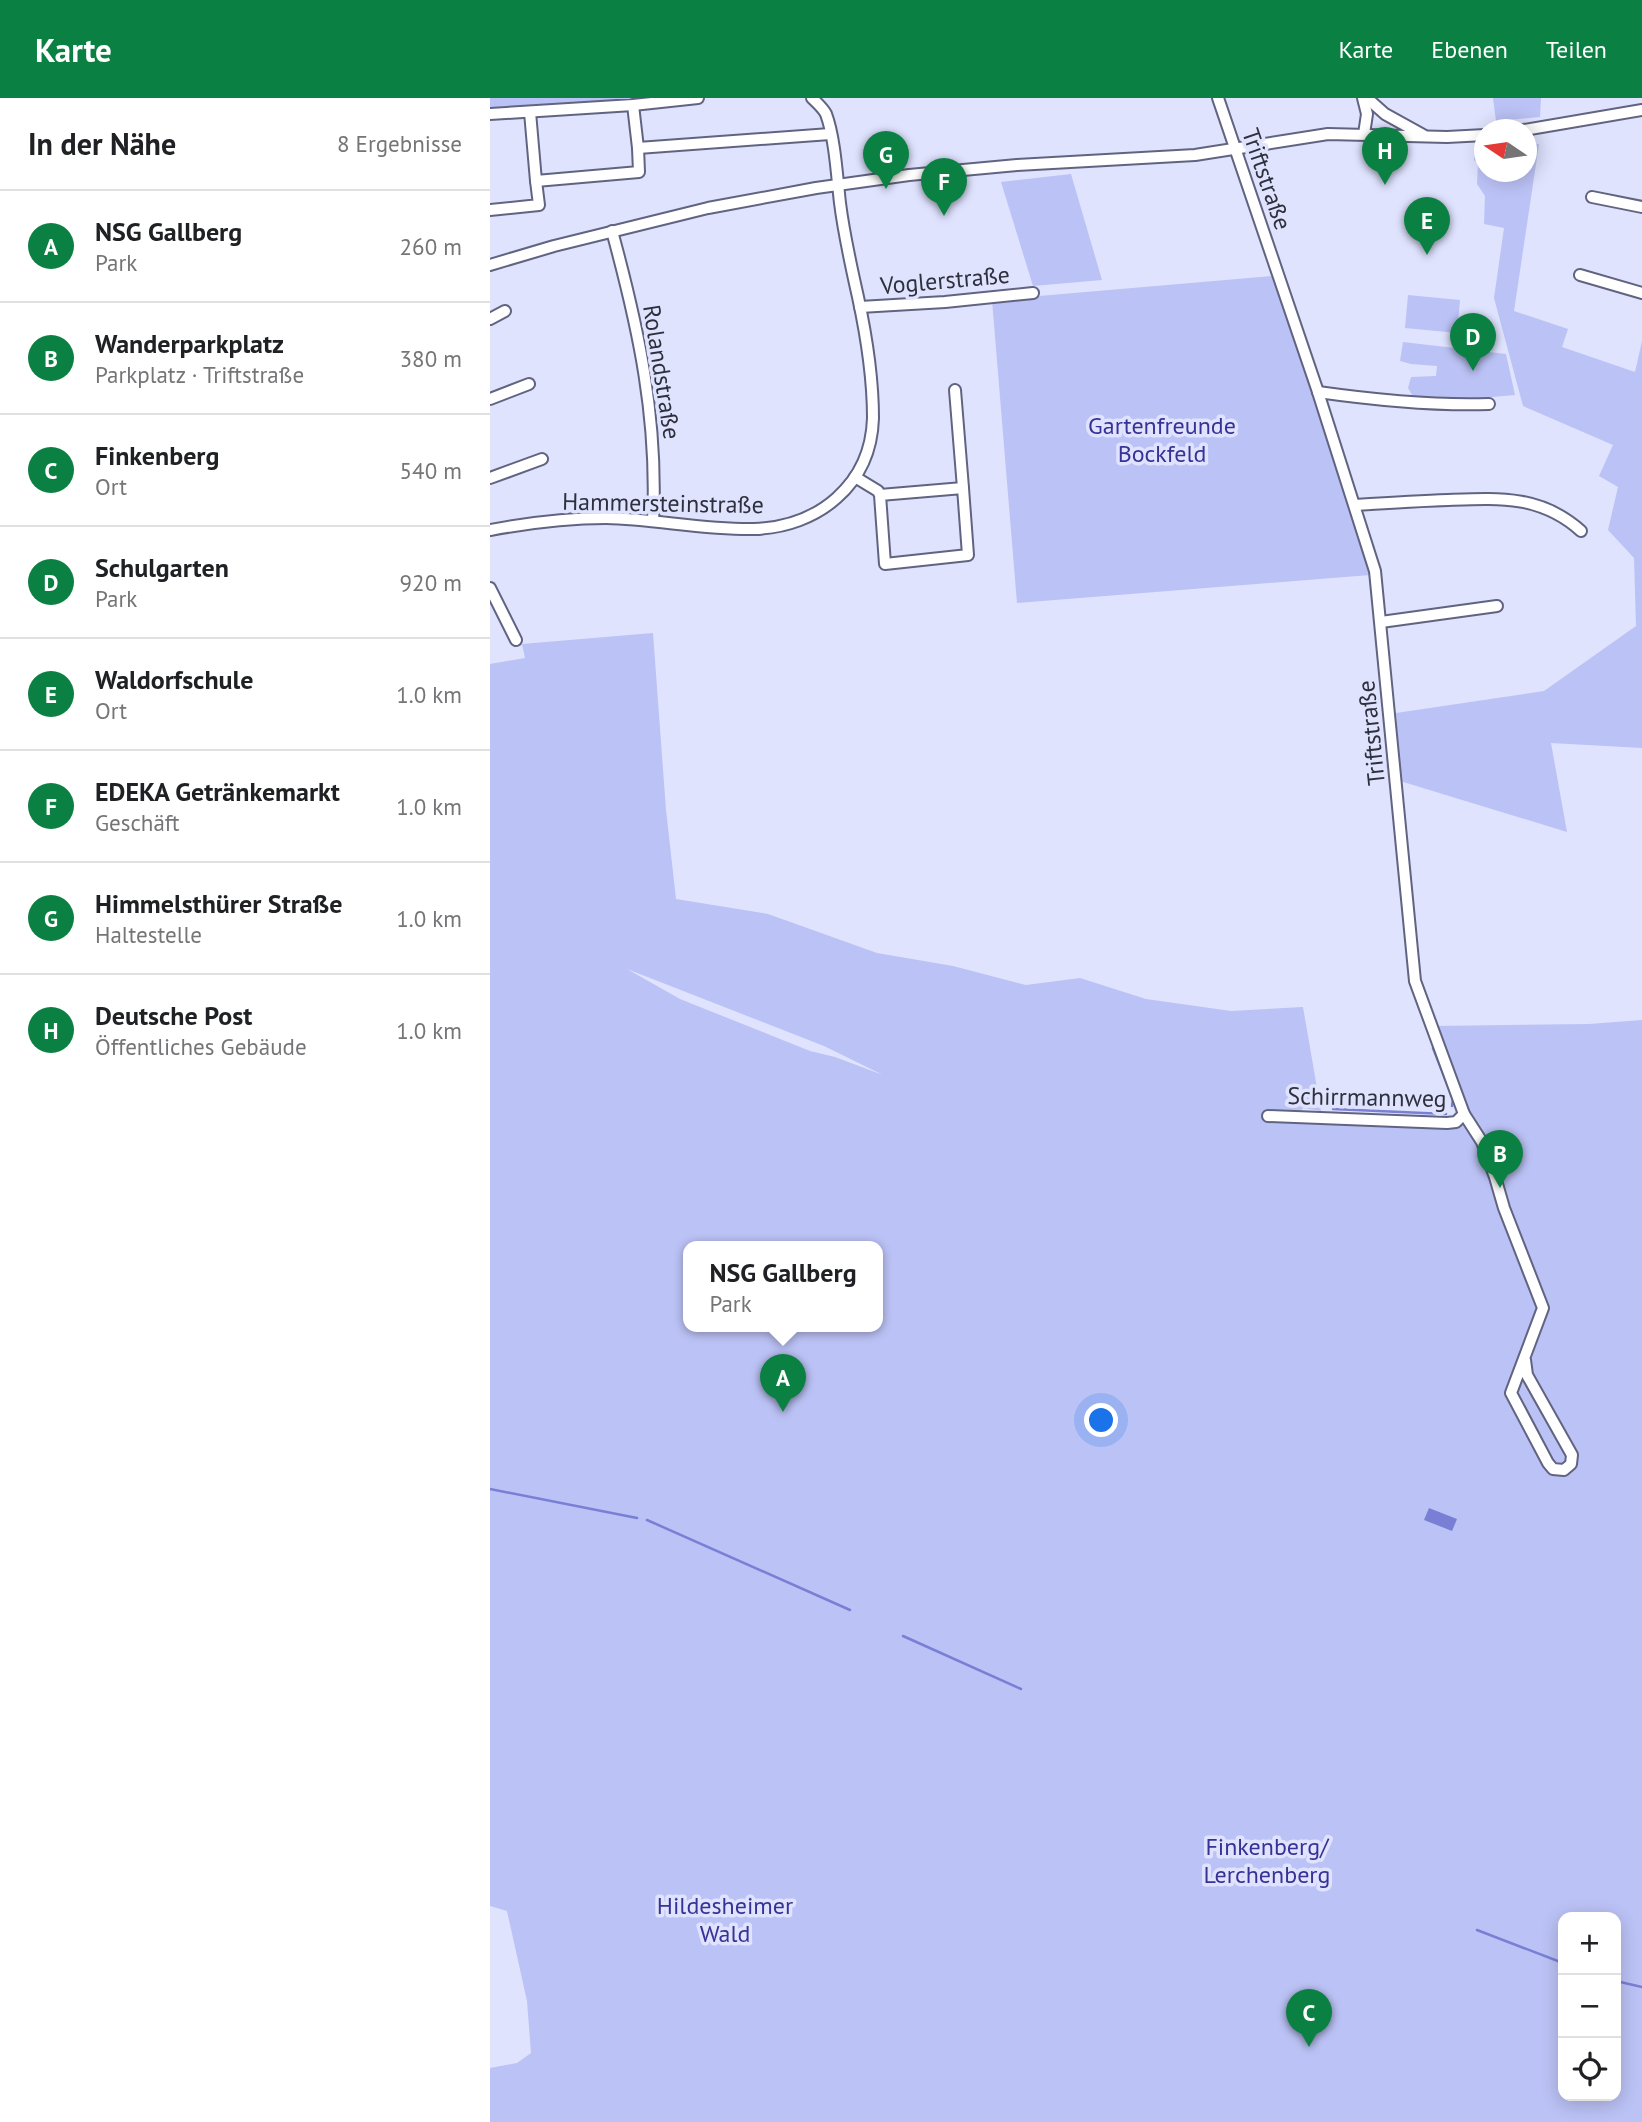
<!DOCTYPE html>
<html lang="de">
<head>
<meta charset="utf-8">
<style>
  :root { --surface:#fff; --page:#f2f2f2; --text:#202124; --muted:#757577; --line:#e0e0e0; --accent:#0b8043 }
  body { margin:0; font-family:"PT Sans",sans-serif; background:var(--page); color:var(--text) }
  .controls { position:absolute; right:21px; bottom:21px; display:grid; overflow:hidden; border-radius:14px; box-shadow:0 4px 18px #0003 }
  .controls button { width:63px; height:63px; display:grid; place-items:center; padding:0; border:0; border-bottom:2px solid var(--line); background:var(--surface); color:var(--text); font:35px sans-serif }
  .compass { position:absolute; left:984px; top:21px; width:63px; height:63px; border-radius:50%; background:var(--surface); box-shadow:0 4px 18px #0003; rotate:283deg }
  .you { position:absolute; left:612px; top:1323px; width:24px; height:24px; margin:-18px; border:5px solid #fff; border-radius:50%; background:#1a73e8; box-shadow:0 0 0 10px #1a73e833 }
  .badge { display:grid; place-items:center; width:46px; height:46px; border-radius:50%; background:var(--accent); color:#fff; font-size:23px; font-weight:700 }
  .pin { position:absolute; translate:-50% -58px; filter:drop-shadow(0 2px 4px #0008) }
  .pin::after { content:''; position:absolute; top:37px; width:24px; height:21px; background:inherit; clip-path:polygon(0 0,100% 0,50% 100%) }
  .popup { position:absolute; left:193px; top:1143px; width:200px; height:91px; box-sizing:border-box; display:grid; place-content:center; border-radius:14px; background:var(--surface); filter:drop-shadow(0 2px 5px #0005); font-size:23px; white-space:nowrap; color:var(--muted) }
  .popup b { font-size:26px; color:var(--text) }
  .popup::after { content:''; position:absolute; left:50%; top:100%; margin-left:-14px; border:14px solid transparent; border-top-color:var(--surface) }
  .list { margin:0; padding:0; list-style:none }
  h2 { display:flex; justify-content:space-between; align-items:center; height:91px; margin:0; padding:0 28px; font-size:30px }
  h2 small { font-size:23px; font-weight:400; color:var(--muted) }
  .list li { display:grid; grid-template-columns:46px 1fr auto; gap:21px; align-items:center; box-sizing:border-box; height:112px; padding:0 28px; border-top:2px solid var(--line) }
  .list b { display:block; font-size:26px; white-space:nowrap }
  .list p { margin:0; font-size:23px; white-space:nowrap; color:var(--muted) }
  .list em { font-size:23px; font-style:normal; color:var(--muted) }
  .icon { flex:none; width:38px; height:38px; fill:none; stroke:currentColor; stroke-width:2; stroke-linecap:round; stroke-linejoin:round }
  .map { position:relative; flex:none; width:1152px; height:2024px; overflow:hidden }
  header { display:flex; align-items:center; gap:42px; box-sizing:border-box; height:98px; padding:0 35px; background:var(--accent); color:#fff }
  header strong { font-size:33px }
  nav { display:flex; gap:38px; margin-inline-start:auto; font-size:24px }
  main { display:flex }
  aside { flex:1; background:var(--surface) }
  .map>svg:first-child { display:block }
</style>
</head>
<body>
<header>
<strong>Karte</strong>
<nav><a>Karte</a><a>Ebenen</a><a>Teilen</a></nav>
</header>
<main>
<aside>
<h2>In der Nähe<small>8 Ergebnisse</small></h2>
<ul class="list">
<li><span class="badge">A</span><div><b>NSG Gallberg</b><p>Park</p></div><em>260 m</em></li>
<li><span class="badge">B</span><div><b>Wanderparkplatz</b><p>Parkplatz · Triftstraße</p></div><em>380 m</em></li>
<li><span class="badge">C</span><div><b>Finkenberg</b><p>Ort</p></div><em>540 m</em></li>
<li><span class="badge">D</span><div><b>Schulgarten</b><p>Park</p></div><em>920 m</em></li>
<li><span class="badge">E</span><div><b>Waldorfschule</b><p>Ort</p></div><em>1.0 km</em></li>
<li><span class="badge">F</span><div><b>EDEKA Getränkemarkt</b><p>Geschäft</p></div><em>1.0 km</em></li>
<li><span class="badge">G</span><div><b>Himmelsthürer Straße</b><p>Haltestelle</p></div><em>1.0 km</em></li>
<li><span class="badge">H</span><div><b>Deutsche Post</b><p>Öffentliches Gebäude</p></div><em>1.0 km</em></li>
</ul>
</aside>
<div class="map">
<svg width="1152" height="2024" viewBox="0 0 1152 2024">
  <rect width="100%" height="100%" fill="#dfe3fe"/>
  <path fill="#d1d6f5" d="M 898,660 L 900,678 L 880,679 L 879,662 Z"/>
  <g fill="#bbc2f5" fill-rule="evenodd">
    <path d="M 0,0 L 176,0 L 0,14 Z"/>
    <path d="M 1003,0 L 1051,0 L 1050,19 L 1006,23 Z"/>
    <path d="M 1049,46 L 1024,213 L 1078,231 L 1072,249 L 1145,274 L 1152,243 L 1152,650 L 1061,645 L 1077,734 L 910,683 L 906,615 L 1054,593 L 1146,528 L 1144,460 L 1118,432 L 1128,389 L 1109,378 L 1123,347 L 1033,308 L 1004,200 L 1014,130 L 994,126 L 995,98 L 987,86 L 988,65 L 984,62 L 985,52 L 994,50 L 995,74 L 1036,74 L 1037,47 Z"/>
    <path d="M 581,76 L 612,182 L 543,188 L 511,84 Z"/>
    <path d="M 783,178 L 864,408 L 880,477 L 527,505 L 502,202 Z"/>
    <path d="M 918,197 L 970,202 L 967,235 L 915,230 Z"/>
    <path d="M 913,244 L 1016,256 L 1025,297 L 979,301 L 924,300 L 918,290 L 921,279 L 946,278 L 947,268 L 921,266 L 910,263 Z"/>
    <path d="M 163,535 L 176,712 L 186,801 L 278,816 L 387,855 L 463,868 L 536,887 L 590,880 L 656,901 L 741,913 L 813,909 L 831,1013 L 813,1010 L 805,1023 L 972,1027 L 980,1019 L 945,928 L 1099,926 L 1152,922 L 1152,2024 L 0,2024 L 0,1970 L 27,1965 L 41,1955 L 37,1903 L 17,1813 L 0,1808 L 0,566 L 35,560 L 32,546 ZM 137,871 L 334,948 L 393,977 L 345,959 L 320,953 L 190,901 ZM 198,1148 L 388,1148 L 388,1228 L 198,1228 ZM 1073,1819 L 1126,1819 L 1126,1998 L 1073,1998 Z"/>
  </g>
  <path fill="#797fd5" d="M 939,1410 L 967,1421 L 962,1433 L 934,1422 Z"/>
  <g fill="none" stroke-linecap="round" stroke-linejoin="round">
    <g stroke="#797fd5" stroke-width="2.5">
      <path d="M 943,950 L 963,1001 L 962,1008"/>
      <path d="M 843,1011 L 956,1016"/>
      <path d="M 0,1391 L 147,1420"/>
      <path d="M 157,1422 L 360,1512"/>
      <path d="M 413,1538 L 531,1591"/>
      <path d="M 987,1832 L 1073,1865"/>
      <path d="M 1126,1883 L 1152,1889"/>
    </g>
    <g stroke="#616481" stroke-width="14">
      <g id="minor">
        <path d="M 728,0 L 827,291 L 885,473 L 925,883 L 974,1016 L 992,1044 L 1005,1079 L 1014,1110 L 1053,1210 L 1021,1295 L 1058,1365 L 1063,1371 L 1074,1372 L 1081,1366 L 1082,1357 L 1037,1277 L 1035,1262"/>
        <path d="M 873,0 L 877,16 L 874,36"/>
        <path d="M 877,0 L 895,16 L 933,37"/>
        <path d="M 143,7 L 148,50 L 340,36"/>
        <path d="M 40,14 L 46,83 L 149,74 L 148,50"/>
        <path d="M 0,16 L 143,7 L 208,0"/>
        <path d="M 1034,32 L 1152,12"/>
        <path d="M 1102,99 L 1152,109"/>
        <path d="M 0,112 L 49,107 L 46,83"/>
        <path d="M 122,133 C 149,232 168,321 163,423"/>
        <path d="M 0,167 L 64,148 L 218,110 L 326,90 L 419,77 L 527,67 L 705,57 L 838,36 L 957,39 L 995,37"/>
        <path d="M 1090,177 L 1152,195"/>
        <path d="M 370,209 L 455,204 L 543,195"/>
        <path d="M 0,221 L 15,213"/>
        <path d="M 465,292 L 473,390"/>
        <path d="M 828,294 C 885,302 941,308 999,306"/>
        <path d="M 0,301 L 39,286"/>
        <path d="M 365,379 L 388,393 L 390,397 L 395,466 L 478,457 L 473,390 L 390,397"/>
        <path d="M 0,380 L 52,361"/>
        <path d="M 865,407 C 896,405 927,403 958,402 C 1009,400 1051,397 1091,433"/>
        <path d="M 0,432 C 38,425 77,420 116,420 C 165,421 214,432 264,431 C 328,429 381,387 383,320 C 383,282 376,236 368,199 C 361,168 354,137 350,105 C 347,79 345,40 336,16 C 333,10 327,5 322,0"/>
        <path d="M 0,490 L 26,542"/>
        <path d="M 891,524 L 1007,508"/>
        <path d="M 778,1018 L 957,1025 L 966,1024 L 974,1016"/>
      </g>
    </g>
    <use href="#minor" stroke="#fff" stroke-width="10"/>
  </g>
  <g text-anchor="middle" dominant-baseline="central" stroke-width="7" stroke-linejoin="round" paint-order="stroke">
    <g font-size="24" fill="#2f303d" stroke="#dfe3fe">
      <text transform="translate(777 81) rotate(71)">Triftstraße</text>
      <text transform="translate(455 182) rotate(-5)">Voglerstraße</text>
      <text transform="translate(172 274) rotate(81)">Rolandstraße</text>
      <text transform="translate(173 405) rotate(1)">Hammersteinstraße</text>
      <text transform="translate(881 635) rotate(-96)">Triftstraße</text>
      <text transform="translate(877 999) rotate(1)">Schirrmannweg</text>
    </g>
    <g font-size="24" fill="#383196" stroke="#dfe3fe">
      <text x="672" y="327">Gartenfreunde<tspan x="672" dy="28">Bockfeld</tspan></text>
      <text x="777" y="1748">Finkenberg/<tspan x="777" dy="28">Lerchenberg</tspan></text>
      <text x="235" y="1807">Hildesheimer<tspan x="235" dy="28">Wald</tspan></text>
    </g>
  </g>
</svg>
<div class="controls">
<button>+</button>
<button>−</button>
<button><svg class="icon" aria-label="locate" viewBox="0 0 24 24"><circle cx="12" cy="12" r="6"/><path d="M12 2v4M12 18v4M2 12h4M18 12h4"/></svg></button>
</div>
<svg class="compass" viewBox="-18 -18 36 36"><path d="M0-13l5 13h-10z" fill="#e53935"/><path d="M0 13l5-13h-10z" fill="#757577"/></svg>
<div class="you"></div>
<div class="pin badge" style="left:293px;top:1314px">A</div>
<div class="popup"><b>NSG Gallberg</b>Park</div>
<div class="pin badge" style="left:1010px;top:1090px">B</div>
<div class="pin badge" style="left:819px;top:1949px">C</div>
<div class="pin badge" style="left:983px;top:273px">D</div>
<div class="pin badge" style="left:937px;top:157px">E</div>
<div class="pin badge" style="left:454px;top:118px">F</div>
<div class="pin badge" style="left:396px;top:91px">G</div>
<div class="pin badge" style="left:895px;top:87px">H</div>
</div>
</main>
</body>
</html>
